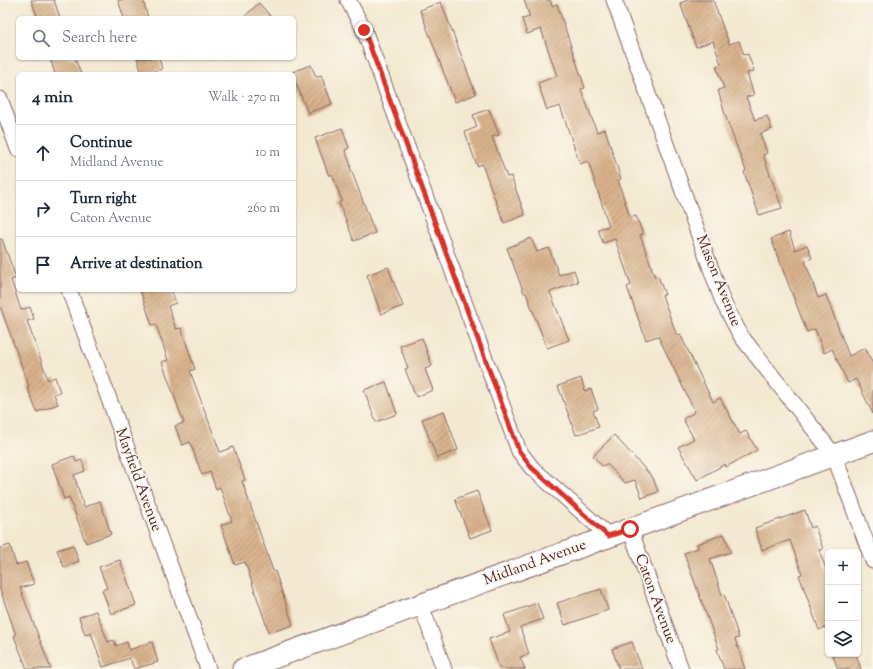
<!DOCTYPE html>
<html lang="en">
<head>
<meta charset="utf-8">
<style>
  :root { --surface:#fff; --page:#f6f6f7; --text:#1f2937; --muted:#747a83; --line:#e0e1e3 }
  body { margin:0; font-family:"Sorts Mill Goudy",serif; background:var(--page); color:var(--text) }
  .controls { position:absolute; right:12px; bottom:12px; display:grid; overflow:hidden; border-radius:6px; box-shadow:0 1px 3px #0004 }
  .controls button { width:36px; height:36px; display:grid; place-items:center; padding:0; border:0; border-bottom:1px solid var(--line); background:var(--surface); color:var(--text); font:20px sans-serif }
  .stop { position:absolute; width:12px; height:12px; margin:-9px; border:3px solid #d93025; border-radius:50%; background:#fff }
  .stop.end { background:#d93025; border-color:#fff; box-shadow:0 1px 4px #0008 }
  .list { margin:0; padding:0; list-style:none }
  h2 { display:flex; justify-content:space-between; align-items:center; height:52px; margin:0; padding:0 16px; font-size:17px }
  h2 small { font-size:13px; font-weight:400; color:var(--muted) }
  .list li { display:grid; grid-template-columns:26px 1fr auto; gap:12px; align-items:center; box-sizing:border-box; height:56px; padding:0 16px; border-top:1px solid var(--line) }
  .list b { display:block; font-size:15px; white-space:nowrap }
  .list p { margin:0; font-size:13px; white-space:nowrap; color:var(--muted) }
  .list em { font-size:13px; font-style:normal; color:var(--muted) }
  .icon { flex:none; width:22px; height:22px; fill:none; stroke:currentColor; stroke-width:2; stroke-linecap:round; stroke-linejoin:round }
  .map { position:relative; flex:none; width:873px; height:669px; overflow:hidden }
  .search { position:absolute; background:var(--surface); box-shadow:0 1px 3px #0004; left:16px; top:16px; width:280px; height:44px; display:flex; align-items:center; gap:10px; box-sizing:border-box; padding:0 14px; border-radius:6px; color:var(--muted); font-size:15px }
  .panel { position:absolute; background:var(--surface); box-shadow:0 1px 3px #0004; left:16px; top:72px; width:280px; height:220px; border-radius:6px }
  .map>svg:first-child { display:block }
</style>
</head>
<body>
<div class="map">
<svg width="873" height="669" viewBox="0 0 873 669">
  <defs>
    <pattern id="building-hatch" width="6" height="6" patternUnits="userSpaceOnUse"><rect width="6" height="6" fill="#d8b38c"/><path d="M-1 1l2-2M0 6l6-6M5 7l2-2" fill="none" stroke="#b19173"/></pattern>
  </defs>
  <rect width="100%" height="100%" fill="#fbf7ec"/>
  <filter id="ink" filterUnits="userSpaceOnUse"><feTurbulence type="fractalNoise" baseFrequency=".025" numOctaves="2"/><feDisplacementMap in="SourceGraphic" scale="8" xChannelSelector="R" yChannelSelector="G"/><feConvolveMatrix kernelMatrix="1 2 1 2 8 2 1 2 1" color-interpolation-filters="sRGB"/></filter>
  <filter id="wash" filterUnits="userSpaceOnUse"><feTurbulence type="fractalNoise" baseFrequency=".012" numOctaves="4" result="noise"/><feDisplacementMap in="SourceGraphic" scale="16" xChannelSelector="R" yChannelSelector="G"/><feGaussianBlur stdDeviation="0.9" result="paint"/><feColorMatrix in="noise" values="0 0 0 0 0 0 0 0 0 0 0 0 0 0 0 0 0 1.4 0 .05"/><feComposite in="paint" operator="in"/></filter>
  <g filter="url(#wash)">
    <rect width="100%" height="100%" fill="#f3e9d1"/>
    <g id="blocks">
      <g fill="url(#building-hatch)">
        <path d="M 31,0 L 54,0 L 60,18 L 38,18 Z"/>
        <path d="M 118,0 L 143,0 L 148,18 L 124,18 Z"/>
        <path d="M 524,0 L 550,0 L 552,6 L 557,4 L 585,88 L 581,89 L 597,132 L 605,129 L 621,179 L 618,180 L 630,218 L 636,216 L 643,234 L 640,235 L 655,277 L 658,276 L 665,295 L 662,295 L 677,336 L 680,334 L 713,402 L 720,398 L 740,434 L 746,431 L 757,450 L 726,467 L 725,464 L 697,480 L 678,447 L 694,439 L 683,419 L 695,412 L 658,336 L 646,340 L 627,287 L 631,285 L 615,239 L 603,243 L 598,229 L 609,226 L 588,161 L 580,164 L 560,106 L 547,110 L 538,83 L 557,76 L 541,29 L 527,34 L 522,19 L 530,17 Z"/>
        <path d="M 688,0 L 713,0 L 729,44 L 739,41 L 744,55 L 748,54 L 754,71 L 747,73 L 754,95 L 746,97 L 755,120 L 767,116 L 772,129 L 760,134 L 767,153 L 763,155 L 782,208 L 759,215 L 744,172 L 746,171 L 725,115 L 718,90 L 724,88 L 716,66 L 721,64 L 713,41 L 696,47 L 680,3 Z"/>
        <path d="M 441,2 L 476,94 L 455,102 L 420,10 Z"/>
        <path d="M 259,3 L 272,18 L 243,18 Z"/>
        <path d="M 50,58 L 75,58 L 81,74 L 55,74 Z"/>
        <path d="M 137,58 L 159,58 L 162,69 L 146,74 L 142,74 Z"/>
        <path d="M 311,65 L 316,77 L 321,75 L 332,104 L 308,113 L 294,78 L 294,74 L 292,72 Z"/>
        <path d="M 489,109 L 499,135 L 492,137 L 507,177 L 511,176 L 525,215 L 504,223 L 482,164 L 477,166 L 465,132 L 477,127 L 473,115 Z"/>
        <path d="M 342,128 L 349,148 L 345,150 L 351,166 L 350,167 L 375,233 L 354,241 L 339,203 L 342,201 L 332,174 L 329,176 L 315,138 Z"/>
        <path d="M 789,232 L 795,250 L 807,245 L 812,258 L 805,261 L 818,298 L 826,295 L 849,356 L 865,348 L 873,364 L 873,414 L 856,379 L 848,383 L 832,349 L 824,353 L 815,329 L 807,332 L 771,239 Z"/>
        <path d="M 531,238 L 537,252 L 549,248 L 559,275 L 574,270 L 578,282 L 550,292 L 569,340 L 547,348 L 526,293 L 524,293 L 507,248 Z"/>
        <path d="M 0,239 L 2,239 L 16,278 L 11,280 L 21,310 L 30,307 L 34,319 L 27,321 L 48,380 L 55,377 L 60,392 L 54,394 L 58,404 L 37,412 L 27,387 L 29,386 L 0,306 Z"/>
        <path d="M 388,267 L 403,306 L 381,314 L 367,275 Z"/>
        <path d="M 140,290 L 171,290 L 176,303 L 168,306 L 176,329 L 181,328 L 195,369 L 190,371 L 220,452 L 233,447 L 245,480 L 242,481 L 273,571 L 275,571 L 293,625 L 269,633 L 245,562 L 235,565 L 221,525 L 232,521 L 220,487 L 216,489 L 210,472 L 202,475 L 190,442 L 182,445 L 175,426 L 184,423 L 162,362 L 168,360 L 156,324 L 152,325 Z"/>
        <path d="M 422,338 L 432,366 L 425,369 L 433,390 L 416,397 L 405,369 L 408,368 L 400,346 Z"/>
        <path d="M 581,378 L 585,391 L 591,389 L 598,409 L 593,411 L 599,427 L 576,435 L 558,386 Z"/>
        <path d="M 386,382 L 397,414 L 376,422 L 364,390 Z"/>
        <path d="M 444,411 L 458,450 L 437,458 L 422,419 Z"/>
        <path d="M 614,435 L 653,478 L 658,492 L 642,498 L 635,480 L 625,483 L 607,464 L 602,466 L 593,456 Z"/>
        <path d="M 74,456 L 76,462 L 82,460 L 85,471 L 74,475 L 84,507 L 100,501 L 111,534 L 86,543 L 69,497 L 64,499 L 52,464 Z"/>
        <path d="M 477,491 L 492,530 L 470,538 L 455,499 Z"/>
        <path d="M 805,510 L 811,528 L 815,526 L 823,549 L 819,550 L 828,575 L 828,626 L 819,630 L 799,575 L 802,574 L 790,540 L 762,550 L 755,528 Z"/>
        <path d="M 724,534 L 731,552 L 710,559 L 722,595 L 724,594 L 739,638 L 735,639 L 745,669 L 724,669 L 717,649 L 719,649 L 684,553 L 698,548 L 697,544 Z"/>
        <path d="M 10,545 L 16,565 L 26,562 L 34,584 L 20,588 L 51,669 L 27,669 L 14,636 L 16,635 L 0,589 L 0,548 Z"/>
        <path d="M 73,545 L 79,561 L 64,567 L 57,550 Z"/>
        <path d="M 120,560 L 136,605 L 111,614 L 102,590 L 107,588 L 99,567 Z"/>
        <path d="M 601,589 L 608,610 L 565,625 L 557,603 Z"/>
        <path d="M 537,603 L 543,619 L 520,627 L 529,654 L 520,657 L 525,669 L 500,669 L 489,639 L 510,632 L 504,615 Z"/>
        <path d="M 96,611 L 108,642 L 114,640 L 116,646 L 127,642 L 129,650 L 152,642 L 158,662 L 134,669 L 130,658 L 103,667 L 91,633 L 85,635 L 79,617 Z"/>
        <path d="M 632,642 L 642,669 L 619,669 L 612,649 Z"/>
        <path d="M 832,654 L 856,654 L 861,669 L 838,669 Z"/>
      </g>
    </g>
  </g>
  <g filter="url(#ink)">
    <use href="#blocks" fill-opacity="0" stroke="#856665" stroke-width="1"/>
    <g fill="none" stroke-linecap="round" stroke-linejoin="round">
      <g stroke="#856665" stroke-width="17">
        <g id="minor">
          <path d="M 348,0 L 364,30 L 519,451 L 532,468 L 609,536"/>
          <path d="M 614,0 L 723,302 L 741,336 L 834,455 L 873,561"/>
          <path d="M 0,99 L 18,149"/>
          <path d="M 69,290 L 208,669"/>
          <path d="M 630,529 L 681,669"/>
          <path d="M 421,605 L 444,669"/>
        </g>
      </g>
      <g stroke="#856665" stroke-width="23">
        <path id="secondary" d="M 243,669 L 873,441"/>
      </g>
      <use href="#minor" stroke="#fff" stroke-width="15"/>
      <use href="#secondary" stroke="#fff" stroke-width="21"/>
    </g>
  </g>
  <g fill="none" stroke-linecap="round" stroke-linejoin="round" filter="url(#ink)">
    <path stroke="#d93025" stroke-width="5" d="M 364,30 L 519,451 L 532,468 L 608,536 L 630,529"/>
  </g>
  <g text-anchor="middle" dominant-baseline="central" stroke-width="3.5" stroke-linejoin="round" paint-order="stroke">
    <g font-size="15" fill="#4a1f2b" stroke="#fbf7ec">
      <text transform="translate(718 281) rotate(68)">Mason Avenue</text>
      <text transform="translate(138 480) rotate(70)">Mayfield Avenue</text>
      <text transform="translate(535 563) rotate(-20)">Midland Avenue</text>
      <text transform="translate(655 599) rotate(70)">Caton Avenue</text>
    </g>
  </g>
</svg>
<div class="controls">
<button>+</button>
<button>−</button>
<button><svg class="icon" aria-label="layers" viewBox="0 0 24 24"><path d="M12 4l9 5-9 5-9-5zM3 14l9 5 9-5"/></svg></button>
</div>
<div class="stop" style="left:630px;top:529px"></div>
<div class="stop end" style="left:364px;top:30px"></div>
<div class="search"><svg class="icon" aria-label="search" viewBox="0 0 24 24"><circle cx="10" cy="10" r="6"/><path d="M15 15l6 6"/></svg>Search here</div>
<section class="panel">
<h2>4 min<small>Walk · 270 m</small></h2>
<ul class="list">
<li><svg class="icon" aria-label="ahead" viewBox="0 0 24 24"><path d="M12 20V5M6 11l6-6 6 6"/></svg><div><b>Continue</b><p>Midland Avenue</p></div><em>10 m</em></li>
<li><svg class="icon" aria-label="right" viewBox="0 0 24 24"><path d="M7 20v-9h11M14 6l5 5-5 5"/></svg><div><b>Turn right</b><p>Caton Avenue</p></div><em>260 m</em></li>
<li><svg class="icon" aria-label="arrive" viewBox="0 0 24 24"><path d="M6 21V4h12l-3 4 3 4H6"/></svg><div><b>Arrive at destination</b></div></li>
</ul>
</section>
</div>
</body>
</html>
